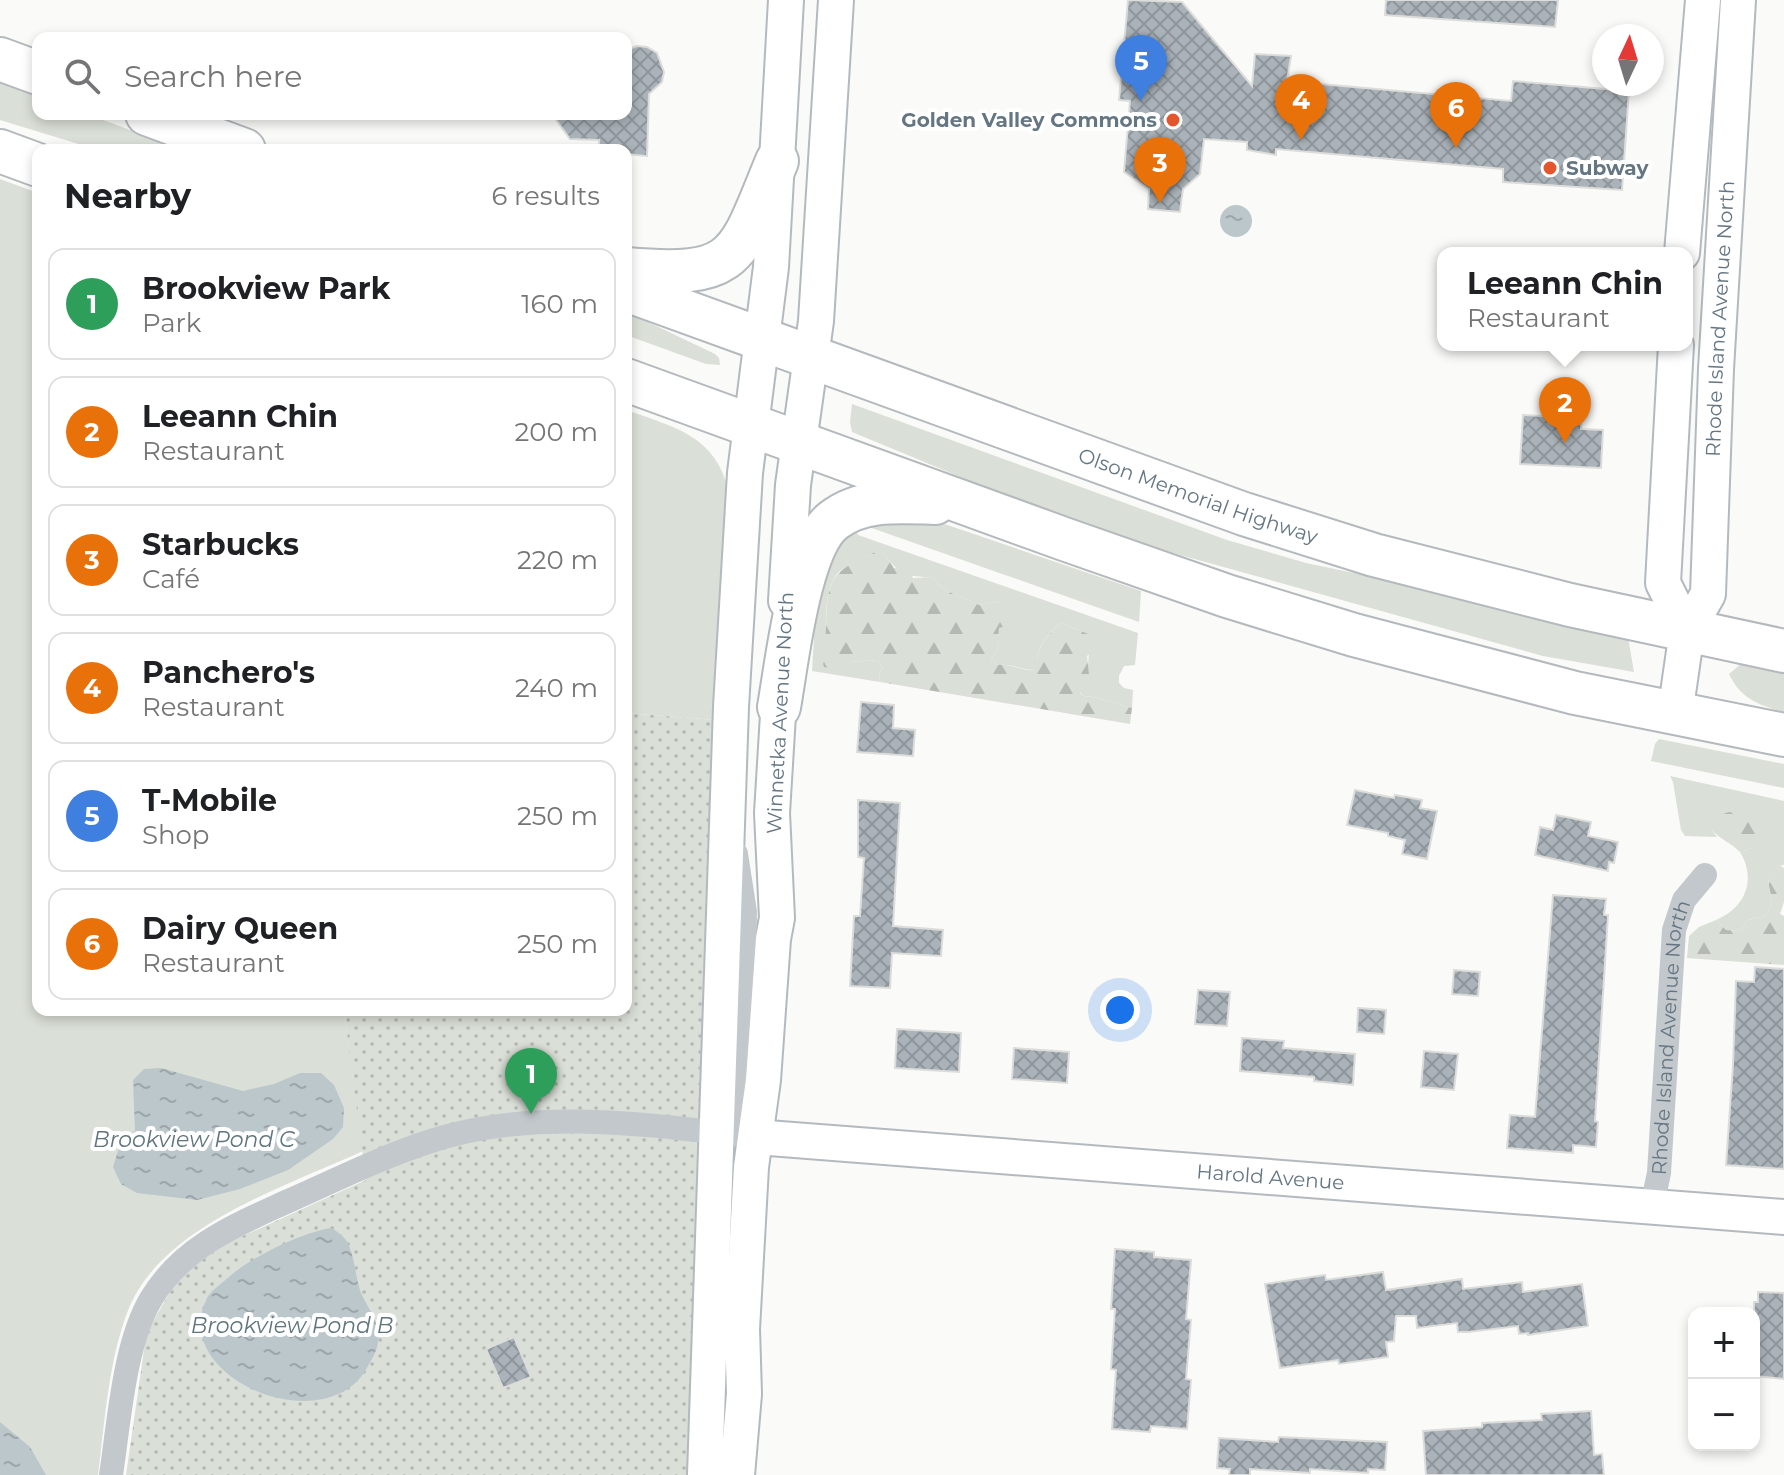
<!DOCTYPE html>
<html lang="en">
<head>
<meta charset="utf-8">
<style>
  :root { --surface:#fff; --page:#f2f2f2; --text:#202124; --muted:#757577; --line:#e0e0e0; --accent:#111827 }
  body { margin:0; font-family:Montserrat,sans-serif; background:var(--page); color:var(--text) }
  .controls { position:absolute; right:24px; bottom:24px; display:grid; overflow:hidden; border-radius:16px; box-shadow:0 4px 12px #0003 }
  .controls button { width:72px; height:72px; display:grid; place-items:center; padding:0; border:0; border-bottom:2px solid var(--line); background:var(--surface); color:var(--text); font:40px sans-serif }
  .compass { position:absolute; left:1592px; top:24px; width:72px; height:72px; border-radius:50%; background:var(--surface); box-shadow:0 4px 12px #0003; rotate:4deg }
  .you { position:absolute; left:1120px; top:1010px; width:28px; height:28px; margin:-20px; border:6px solid #fff; border-radius:50%; background:#1a73e8; box-shadow:0 0 0 12px #1a73e833 }
  .badge { display:grid; place-items:center; width:52px; height:52px; border-radius:50%; background:var(--accent); color:#fff; font-size:26px; font-weight:700 }
  .pin { position:absolute; translate:-50% -66px; filter:drop-shadow(0 2px 4px #0008) }
  .pin::after { content:''; position:absolute; top:42px; width:28px; height:24px; background:inherit; clip-path:polygon(0 0,100% 0,50% 100%) }
  .popup { position:absolute; left:1437px; top:247px; width:256px; height:104px; box-sizing:border-box; display:grid; place-content:center; border-radius:16px; background:var(--surface); filter:drop-shadow(0 2px 6px #0005); font-size:26px; white-space:nowrap; color:var(--muted) }
  .popup b { font-size:30px; color:var(--text) }
  .popup::after { content:''; position:absolute; left:50%; top:100%; margin-left:-16px; border:16px solid transparent; border-top-color:var(--surface) }
  .list { margin:0; padding:0; list-style:none }
  h2 { display:flex; justify-content:space-between; align-items:center; height:104px; margin:0; padding:0 32px; font-size:34px }
  h2 small { font-size:26px; font-weight:400; color:var(--muted) }
  .list li { display:grid; grid-template-columns:52px 1fr auto; gap:24px; align-items:center; box-sizing:border-box; height:112px; margin:0 16px 16px; padding:0 16px; border:2px solid var(--line); border-radius:16px }
  .list b { display:block; font-size:30px; white-space:nowrap }
  .list p { margin:0; font-size:26px; white-space:nowrap; color:var(--muted) }
  .list em { font-size:26px; font-style:normal; color:var(--muted) }
  .icon { flex:none; width:44px; height:44px; fill:none; stroke:currentColor; stroke-width:2; stroke-linecap:round; stroke-linejoin:round }
  .map { position:relative; flex:none; width:1784px; height:1475px; overflow:hidden }
  .search { position:absolute; background:var(--surface); box-shadow:0 4px 12px #0003; left:32px; top:32px; width:600px; height:88px; display:flex; align-items:center; gap:20px; box-sizing:border-box; padding:0 28px; border-radius:16px; color:var(--muted); font-size:30px }
  .panel { position:absolute; background:var(--surface); box-shadow:0 4px 12px #0003; left:32px; top:144px; width:600px; height:872px; border-radius:16px }
  .map>svg:first-child { display:block }
</style>
</head>
<body>
<div class="map">
<svg width="1784" height="1475" viewBox="0 0 1784 1475">
  <defs>
    <pattern id="forest-firs" width="22" height="20" patternUnits="userSpaceOnUse" patternTransform="scale(2)"><rect width="22" height="20" fill="#dadfd7"/><path d="M5 1l3.5 6h-7zM16 11l3.5 6h-7z" fill="#b4b9b4"/></pattern>
    <pattern id="park-dots" width="8" height="8" patternUnits="userSpaceOnUse" patternTransform="scale(2)"><rect width="8" height="8" fill="#dadfd7"/><path d="M2 2h.1M6 6h.1" fill="none" stroke="#b4b9b4" stroke-width="1.8" stroke-linecap="round"/></pattern>
    <pattern id="water-ripples" width="26" height="14" patternUnits="userSpaceOnUse" patternTransform="scale(2)"><rect width="26" height="14" fill="#bbc7cb"/><path d="M2 4q2-2 4 0t4 0M15 11q2-2 4 0t4 0" fill="none" stroke="#9ca6aa"/></pattern>
    <pattern id="building-cross-hatch" width="8" height="8" patternUnits="userSpaceOnUse" patternTransform="scale(2)"><rect width="8" height="8" fill="#aab3b9"/><path d="M0 0l8 8M0 8l8-8" fill="none" stroke="#8e969c"/></pattern>
  </defs>
  <rect width="100%" height="100%" fill="#fafaf8"/>
  <g fill="#dadfd7">
    <path d="M 0,82 L 38,96 L 38,114 L 87,114 L 184,150 L 98,150 L 0,120 Z"/>
    <path d="M 0,179 L 38,193 L 38,1010 L 344,1010 L 363,1151 C 285,1187 159,1226 127,1313 C 108,1364 105,1421 98,1475 L 0,1475 Z"/>
    <path d="M 629,313 L 715,354 L 719,358 L 720,365 L 706,364 L 626,335 Z"/>
    <path d="M 852,404 L 1227,540 L 1306,563 L 1407,584 L 1628,637 L 1634,672 L 1543,656 L 1173,553 L 1016,500 L 852,432 L 850,422 Z"/>
    <path d="M 626,410 C 674,427 718,436 729,494 L 716,720 L 626,713 Z"/>
    <path d="M 915,514 L 1141,591 L 1139,622 L 863,525 Z"/>
    <path d="M 855,530 L 858,535 L 1138,633 L 1135,665 L 1124,666 L 1119,676 L 1119,683 L 1124,688 L 1133,690 L 1132,708 L 1094,697 L 1083,696 L 1080,692 C 1091,671 1087,658 1091,635 L 1061,623 C 1046,634 1034,651 1038,670 C 1022,671 1013,663 997,665 L 991,658 L 997,652 L 1000,601 L 979,605 C 959,593 947,597 932,577 C 910,578 898,574 885,555 L 874,553 C 866,557 846,566 840,571 C 823,585 826,625 826,645 L 850,662 L 878,660 L 883,669 L 879,673 L 880,682 L 812,671 L 816,603 L 826,550 Z"/>
    <path d="M 1742,663 L 1784,668 L 1784,712 C 1758,705 1741,699 1729,674 Z"/>
    <path d="M 1659,739 L 1784,764 L 1784,788 L 1651,761 L 1655,744 Z"/>
    <path d="M 1670,776 L 1784,801 L 1784,865 L 1779,866 L 1768,881 L 1772,901 L 1766,916 L 1748,920 L 1739,931 L 1726,930 L 1716,920 C 1745,908 1757,880 1740,852 L 1752,848 L 1711,829 L 1717,837 L 1685,836 L 1681,830 L 1673,782 Z"/>
  </g>
  <g fill="url(#forest-firs)">
    <path d="M 875,552 L 885,555 L 894,568 L 908,567 L 913,578 L 932,577 C 947,597 959,593 979,605 L 1000,601 L 1009,605 L 1010,625 L 999,628 L 997,652 L 991,658 L 997,665 C 1013,663 1022,672 1037,670 C 1035,651 1046,634 1061,623 L 1091,635 L 1098,646 L 1087,656 L 1089,675 L 1080,693 L 1083,696 L 1094,697 L 1132,708 L 1130,724 L 880,682 L 879,673 L 883,669 L 878,660 L 850,662 L 836,669 L 824,667 L 821,656 C 832,633 818,589 841,571 C 848,564 865,558 875,552 Z"/>
    <path d="M 1729,812 L 1747,816 L 1760,826 L 1761,839 L 1752,848 L 1740,852 C 1730,842 1719,839 1711,829 L 1720,815 Z"/>
    <path d="M 1779,865 L 1784,868 L 1784,902 L 1780,914 L 1784,916 L 1784,965 L 1687,958 L 1689,936 L 1699,927 L 1716,920 L 1726,930 L 1739,931 L 1748,920 L 1766,916 L 1772,901 L 1768,881 Z"/>
  </g>
  <path fill="url(#park-dots)" d="M 626,713 L 716,720 L 697,1475 L 126,1475 L 145,1343 L 152,1323 L 170,1292 L 190,1268 L 223,1245 L 366,1180 L 344,1010 L 626,1010 Z"/>
  <g fill="url(#water-ripples)">
    <circle cx="1236" cy="221" r="16"/>
    <path d="M 161,1068 L 243,1091 L 274,1084 L 300,1073 L 321,1073 L 334,1085 L 344,1108 L 343,1127 L 333,1139 L 288,1170 L 240,1189 L 197,1200 L 137,1193 L 121,1184 L 113,1167 L 122,1138 L 135,1131 L 133,1080 L 144,1069 Z"/>
    <path d="M 332,1228 C 336,1231 343,1236 346,1240 C 355,1255 355,1277 361,1293 C 367,1307 376,1316 378,1332 C 380,1345 374,1356 368,1366 C 329,1443 167,1380 207,1298 C 211,1291 222,1283 229,1277 C 249,1258 305,1231 332,1228 Z"/>
    <path d="M 0,1422 L 30,1447 L 46,1475 L 0,1475 Z"/>
  </g>
  <g fill="url(#building-cross-hatch)" stroke="#dcdcda" stroke-width="2">
    <path d="M 1128,0 L 1182,2 L 1252,86 L 1255,54 L 1291,56 L 1287,81 L 1511,101 L 1513,81 L 1629,91 L 1622,190 L 1503,182 L 1503,169 L 1276,149 L 1276,155 L 1247,150 L 1247,142 L 1204,139 L 1200,174 L 1183,189 L 1180,212 L 1148,209 L 1149,189 L 1124,172 L 1130,101 L 1119,100 Z"/>
    <path d="M 1386,0 L 1558,0 L 1555,27 L 1385,15 Z"/>
    <path d="M 637,46 L 647,47 L 657,53 L 664,72 L 662,82 L 649,94 L 647,156 L 626,154 L 626,150 L 599,150 L 599,140 L 570,139 L 552,114 L 626,114 L 626,50 Z"/>
    <path d="M 1523,415 L 1582,418 L 1581,429 L 1603,430 L 1601,468 L 1520,464 Z"/>
    <path d="M 861,702 L 894,705 L 893,728 L 915,730 L 913,756 L 857,752 Z"/>
    <path d="M 1355,790 L 1394,798 L 1395,795 L 1422,800 L 1420,808 L 1437,811 L 1427,859 L 1402,854 L 1405,840 L 1388,836 L 1388,833 L 1347,825 Z"/>
    <path d="M 858,800 L 900,803 L 893,926 L 943,930 L 941,956 L 892,953 L 890,988 L 850,986 L 854,916 L 860,916 L 864,858 L 858,857 Z"/>
    <path d="M 1556,815 L 1591,822 L 1588,836 L 1618,842 L 1614,863 L 1609,862 L 1608,871 L 1535,855 L 1540,827 L 1553,830 Z"/>
    <path d="M 1553,895 L 1606,899 L 1604,915 L 1608,915 L 1595,1121 L 1598,1122 L 1596,1147 L 1573,1145 L 1573,1153 L 1507,1148 L 1510,1115 L 1535,1117 Z"/>
    <path d="M 1755,967 L 1784,969 L 1784,1169 L 1726,1165 L 1733,1065 L 1736,981 L 1754,982 Z"/>
    <path d="M 1454,970 L 1480,972 L 1478,996 L 1452,994 Z"/>
    <path d="M 1198,990 L 1230,992 L 1227,1026 L 1195,1024 Z"/>
    <path d="M 1358,1008 L 1386,1010 L 1384,1034 L 1357,1032 Z"/>
    <path d="M 897,1029 L 961,1033 L 959,1072 L 895,1068 Z"/>
    <path d="M 1242,1038 L 1284,1041 L 1283,1048 L 1355,1054 L 1353,1085 L 1314,1081 L 1314,1077 L 1240,1071 Z"/>
    <path d="M 1014,1048 L 1069,1052 L 1067,1083 L 1012,1079 Z"/>
    <path d="M 1424,1051 L 1458,1054 L 1454,1090 L 1421,1087 Z"/>
    <path d="M 1115,1249 L 1154,1252 L 1154,1257 L 1191,1260 L 1186,1319 L 1191,1320 L 1186,1379 L 1191,1380 L 1187,1429 L 1151,1426 L 1150,1432 L 1112,1429 L 1116,1370 L 1111,1369 L 1115,1309 L 1111,1309 Z"/>
    <path d="M 1383,1272 L 1386,1290 L 1462,1279 L 1463,1289 L 1522,1282 L 1523,1292 L 1582,1284 L 1588,1326 L 1528,1335 L 1528,1333 L 1519,1334 L 1518,1326 L 1468,1332 L 1458,1332 L 1457,1323 L 1417,1328 L 1416,1316 L 1396,1316 L 1394,1341 L 1386,1342 L 1388,1357 L 1339,1364 L 1338,1360 L 1280,1368 L 1265,1284 L 1325,1275 L 1326,1280 Z"/>
    <path d="M 1758,1292 L 1784,1293 L 1784,1379 L 1754,1376 L 1754,1302 L 1758,1302 Z"/>
    <path d="M 514,1337 L 531,1377 L 503,1388 L 486,1349 Z"/>
    <path d="M 1591,1411 L 1594,1455 L 1602,1454 L 1604,1475 L 1426,1475 L 1423,1431 L 1482,1427 L 1482,1423 L 1542,1420 L 1541,1414 Z"/>
    <path d="M 1279,1437 L 1387,1442 L 1385,1470 L 1368,1469 L 1368,1473 L 1310,1469 L 1310,1473 L 1250,1469 L 1250,1475 L 1229,1475 L 1230,1469 L 1217,1468 L 1219,1438 L 1278,1442 Z"/>
  </g>
  <g fill="none" stroke-linecap="round" stroke-linejoin="round">
    <g stroke="#b3babf" stroke-width="38">
      <g id="secondary">
        <path d="M 1682,253 L 1703,0"/>
        <path d="M 1676,345 L 1663,583 L 1687,631"/>
        <path d="M 786,601 L 793,485 L 816,321 L 836,0"/>
        <path id="s2" d="M 1675,714 L 1687,631 L 1708,594 L 1716,369 L 1738,0"/>
        <path id="s3" d="M 756,1137 L 1784,1217"/>
        <path d="M 705,1475 L 731,707 L 745,473 L 771,267 L 786,0"/>
        <path d="M 737,1475 L 744,1394 L 742,1329 L 751,1167 L 763,1080 L 773,939 L 777,918 L 772,813 L 780,682"/>
      </g>
    </g>
    <g stroke="#b4b9bd" stroke-width="46">
      <g id="highway">
        <path d="M 0,59 L 38,73"/>
        <path d="M 147,114 L 244,150"/>
        <path d="M 0,151 L 38,165"/>
        <path d="M 626,269 C 739,279 737,258 777,161"/>
        <path id="s4" d="M 626,290 L 1244,514 L 1374,555 L 1570,605 L 1784,651"/>
        <path d="M 626,380 L 1064,539 L 1227,596 L 1354,635 L 1575,693 L 1784,735"/>
        <path d="M 779,707 C 787,663 799,546 834,520 C 863,498 901,502 935,503"/>
      </g>
    </g>
    <g stroke="#c3c8cc" stroke-width="24">
      <path d="M 736,854 L 745,912 L 742,1115 L 745,1129 L 754,1135"/>
      <path id="s1" d="M 1652,1206 L 1659,1173 L 1674,930 L 1684,900 L 1705,875"/>
      <path d="M 111,1475 C 119,1423 124,1344 151,1299 C 182,1247 234,1226 286,1202 C 334,1181 381,1157 431,1141 C 535,1107 650,1125 756,1137"/>
    </g>
    <use href="#secondary" stroke="#fff" stroke-width="34"/>
    <use href="#highway" stroke="#fff" stroke-width="42"/>
  </g>
  <g fill="#e4572e" stroke="#fff" stroke-width="3">
    <circle cx="1173" cy="120" r="8"/>
    <circle cx="1550" cy="168" r="8"/>
  </g>
  <g text-anchor="middle" dominant-baseline="central" stroke-width="8" stroke-linejoin="round" paint-order="stroke">
    <g font-size="20" font-weight="bold" fill="#657683" stroke="#fff" text-anchor="end">
      <text x="1157" y="120">Golden Valley Commons</text>
      <text x="1566" y="168" text-anchor="start">Subway</text>
    </g>
    <g font-size="20" fill="#657683" stroke="#fff">
      <text stroke="none"><textPath href="#s2" startOffset="402">Rhode Island Avenue North</textPath></text>
      <text stroke="none"><textPath href="#s4" startOffset="608">Olson Memorial Highway</textPath></text>
      <text transform="translate(780 713) rotate(-87)">Winnetka Avenue North</text>
      <text stroke="none"><textPath href="#s1" startOffset="170">Rhode Island Avenue North</textPath></text>
      <text stroke="none"><textPath href="#s3" startOffset="516">Harold Avenue</textPath></text>
    </g>
    <g font-size="22" font-style="italic" fill="#60757c" stroke="#fff">
      <text x="194" y="1139">Brookview Pond C</text>
      <text x="292" y="1325">Brookview Pond B</text>
    </g>
  </g>
</svg>
<div class="controls">
<button>+</button>
<button>−</button>
</div>
<svg class="compass" viewBox="-18 -18 36 36"><path d="M0-13l5 13h-10z" fill="#e53935"/><path d="M0 13l5-13h-10z" fill="#757577"/></svg>
<div class="you"></div>
<div class="pin badge" style="left:531px;top:1114px;background:#2e9e5b">1</div>
<div class="pin badge" style="left:1565px;top:443px;background:#e8710a">2</div>
<div class="popup"><b>Leeann Chin</b>Restaurant</div>
<div class="pin badge" style="left:1160px;top:203px;background:#e8710a">3</div>
<div class="pin badge" style="left:1301px;top:140px;background:#e8710a">4</div>
<div class="pin badge" style="left:1141px;top:101px;background:#3f7fe0">5</div>
<div class="pin badge" style="left:1456px;top:148px;background:#e8710a">6</div>
<div class="search"><svg class="icon" aria-label="search" viewBox="0 0 24 24"><circle cx="10" cy="10" r="6"/><path d="M15 15l6 6"/></svg>Search here</div>
<section class="panel">
<h2>Nearby<small>6 results</small></h2>
<ul class="list">
<li><span class="badge" style="background:#2e9e5b">1</span><div><b>Brookview Park</b><p>Park</p></div><em>160 m</em></li>
<li><span class="badge" style="background:#e8710a">2</span><div><b>Leeann Chin</b><p>Restaurant</p></div><em>200 m</em></li>
<li><span class="badge" style="background:#e8710a">3</span><div><b>Starbucks</b><p>Café</p></div><em>220 m</em></li>
<li><span class="badge" style="background:#e8710a">4</span><div><b>Panchero's</b><p>Restaurant</p></div><em>240 m</em></li>
<li><span class="badge" style="background:#3f7fe0">5</span><div><b>T-Mobile</b><p>Shop</p></div><em>250 m</em></li>
<li><span class="badge" style="background:#e8710a">6</span><div><b>Dairy Queen</b><p>Restaurant</p></div><em>250 m</em></li>
</ul>
</section>
</div>
</body>
</html>
